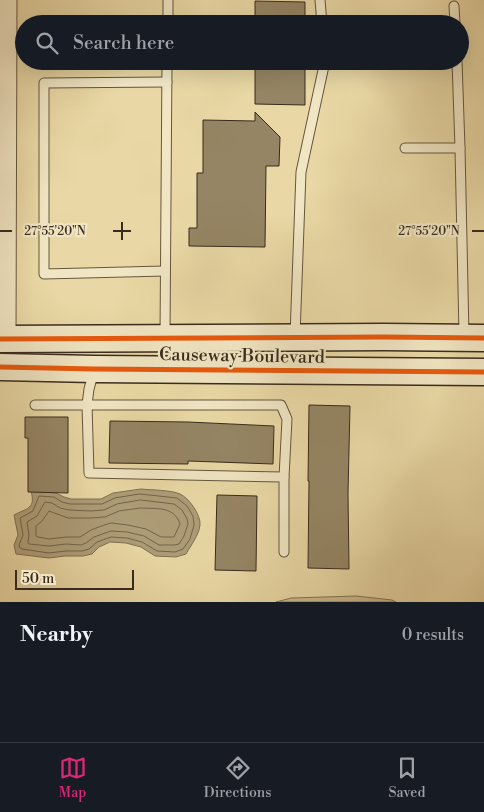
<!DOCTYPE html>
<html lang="en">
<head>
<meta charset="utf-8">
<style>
  :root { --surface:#171b24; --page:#242831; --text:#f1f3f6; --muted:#9ea1a6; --line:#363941; --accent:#db2777 }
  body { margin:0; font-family:"Libre Bodoni",serif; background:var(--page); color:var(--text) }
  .scale { position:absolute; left:15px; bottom:12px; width:119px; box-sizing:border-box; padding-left:5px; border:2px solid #392b1d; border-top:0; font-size:14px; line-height:18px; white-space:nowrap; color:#392b1d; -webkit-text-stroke:4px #f1e6c4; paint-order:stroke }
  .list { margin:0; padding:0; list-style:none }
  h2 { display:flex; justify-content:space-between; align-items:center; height:65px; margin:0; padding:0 20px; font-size:21px }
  h2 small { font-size:16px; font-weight:400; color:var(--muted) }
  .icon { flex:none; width:28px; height:28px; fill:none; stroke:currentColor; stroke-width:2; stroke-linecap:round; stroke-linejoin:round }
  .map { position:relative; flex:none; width:484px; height:602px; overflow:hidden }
  .search { position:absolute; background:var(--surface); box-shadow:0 5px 20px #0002; left:15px; right:15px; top:15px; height:55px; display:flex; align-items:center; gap:12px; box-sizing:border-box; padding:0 18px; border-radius:28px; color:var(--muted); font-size:19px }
  .sheet { height:140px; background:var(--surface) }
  nav { display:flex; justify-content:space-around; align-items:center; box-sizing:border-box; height:70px; border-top:1px solid var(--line); background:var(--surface); font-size:14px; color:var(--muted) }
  nav a { display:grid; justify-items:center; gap:2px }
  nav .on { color:var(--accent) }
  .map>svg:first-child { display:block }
</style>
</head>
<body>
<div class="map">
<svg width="484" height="602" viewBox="0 0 484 602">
  <rect width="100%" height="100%" fill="#e9d8a5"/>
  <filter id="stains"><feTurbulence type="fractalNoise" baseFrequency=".004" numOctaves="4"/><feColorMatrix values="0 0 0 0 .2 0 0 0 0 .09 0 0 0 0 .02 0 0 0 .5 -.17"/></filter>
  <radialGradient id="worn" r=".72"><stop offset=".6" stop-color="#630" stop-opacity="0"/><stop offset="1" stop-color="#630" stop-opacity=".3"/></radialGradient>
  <path fill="#cbbb8e" stroke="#827356" d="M 356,596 L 392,600 L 396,602 L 276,602 L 291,598 Z"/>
  <path fill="#ad9d77" stroke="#7f6f53" d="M 141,489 C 150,490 172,490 180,494 C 189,498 201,515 200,525 C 199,535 191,545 186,554 L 176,557 L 155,556 L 141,547 L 126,543 L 110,542 L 99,547 L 92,554 L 83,556 L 65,556 L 49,558 L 16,554 L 14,545 L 18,535 L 14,515 C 27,508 36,509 31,491 L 56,493 L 64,497 L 71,499 L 101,499 L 113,493 Z"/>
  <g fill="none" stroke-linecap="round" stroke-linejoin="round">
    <g stroke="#73644a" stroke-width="1">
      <path d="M 140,494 L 177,498 L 187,506 L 193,516 L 194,525 L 190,539 L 183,549 L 175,552 L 157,551 L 142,542 L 127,538 L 111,537 L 97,542 L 89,549 L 82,551 L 66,551 L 49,553 L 22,549 L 20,548 L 19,545 L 23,535 L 20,518 L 33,511 L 39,496 L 54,497 L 62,502 L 70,504 L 102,504 L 115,498 Z"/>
      <path d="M 141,500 L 174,504 L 182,510 L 187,519 L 188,524 L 184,536 L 179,544 L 174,545 L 159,545 L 144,536 L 127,532 L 111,531 L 94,537 L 86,543 L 81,545 L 66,544 L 49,546 L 29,544 L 28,542 L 29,535 L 27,522 L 37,516 L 45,502 L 52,503 L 60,508 L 69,510 L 91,511 L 104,510 L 117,504 Z"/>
      <path d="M 141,508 C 157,509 174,506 180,524 L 174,537 L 161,537 L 146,529 L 128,525 L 111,523 L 104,525 L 91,530 L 80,537 L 66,537 L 49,539 L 38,537 L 36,536 L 36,526 L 42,521 L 49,511 L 68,518 L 91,518 L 105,517 L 119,511 Z"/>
    </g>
  </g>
  <g fill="#958564" stroke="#392b1d">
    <path d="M 255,1 L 305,2 L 305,24 L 255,24 Z"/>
    <path d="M 255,61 L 305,61 L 305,105 L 255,104 Z"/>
    <path d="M 255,112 L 280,137 L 279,166 L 266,166 L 265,247 L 189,246 L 189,228 L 197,228 L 197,173 L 203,173 L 203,120 L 255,121 Z"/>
    <path d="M 309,405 L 350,406 L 348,493 L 349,569 L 308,568 L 309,481 L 308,481 Z"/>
    <path d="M 25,417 L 68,417 L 68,493 L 28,492 L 28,438 L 25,438 Z"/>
    <path d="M 110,421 L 188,422 L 274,426 L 273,464 L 188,461 L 188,464 L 109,463 Z"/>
    <path d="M 217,495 L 257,496 L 256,571 L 215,570 Z"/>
  </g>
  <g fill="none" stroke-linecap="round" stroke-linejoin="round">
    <g stroke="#65563f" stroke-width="11">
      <g id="service">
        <path d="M 320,0 L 322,24"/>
        <path d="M 454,6 L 455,24"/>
        <path d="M 168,24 L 168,0"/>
        <path d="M 457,61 L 460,148 L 464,335"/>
        <path d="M 405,148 L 460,148"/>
        <path d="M 165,271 L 44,274 L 44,83 L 167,82"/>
        <path d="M 165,336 L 167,61"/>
        <path d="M 295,336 L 301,172 L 325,61"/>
        <path d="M 94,371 L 89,389 L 87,405 L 281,405 L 287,419 L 284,477 L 284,552"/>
        <path d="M 35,405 L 87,405 L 89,473 L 284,477"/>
      </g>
    </g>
    <g stroke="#65563f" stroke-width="21">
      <path id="minor" d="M 6,339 L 7,0"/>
    </g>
    <g stroke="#392b1d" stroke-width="29">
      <g id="secondary">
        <path d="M 0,339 L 384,337 L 484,338"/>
        <path d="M 0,367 L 94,369 L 484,372"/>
      </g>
    </g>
    <use href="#service" stroke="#f1e6c4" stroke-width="9"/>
    <use href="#minor" stroke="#f1e6c4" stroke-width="19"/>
    <use href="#secondary" stroke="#f1e6c4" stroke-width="26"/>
    <g stroke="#f1e6c4" stroke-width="8">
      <g id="cycleway">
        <path d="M 0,339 L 384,337 L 484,338"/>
        <path d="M 0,367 L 94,369 L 484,372"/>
      </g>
    </g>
    <use href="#cycleway" stroke="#e8590c" stroke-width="5"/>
  </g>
  <path fill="none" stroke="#392b1d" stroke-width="2" d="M 122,222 L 122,240M 0,231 L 12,231M 113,231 L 131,231M 472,231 L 484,231"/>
  <g text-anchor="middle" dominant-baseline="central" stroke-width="4.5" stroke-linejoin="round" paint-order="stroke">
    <g font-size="18" fill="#392b1d" stroke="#f1e6c4">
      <text transform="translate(242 356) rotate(1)">Causeway Boulevard</text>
    </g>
  </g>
  <g font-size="12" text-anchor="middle" fill="#392b1d" stroke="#f1e6c4" stroke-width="4.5" stroke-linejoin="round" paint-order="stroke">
    <text x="429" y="235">27°55'20"N</text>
    <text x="55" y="235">27°55'20"N</text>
  </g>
  <rect width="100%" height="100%" filter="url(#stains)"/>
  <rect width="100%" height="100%" fill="url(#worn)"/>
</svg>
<div class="scale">50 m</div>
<div class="search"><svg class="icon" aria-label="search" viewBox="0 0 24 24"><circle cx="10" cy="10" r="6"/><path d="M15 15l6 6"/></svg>Search here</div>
</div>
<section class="sheet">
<h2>Nearby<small>0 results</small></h2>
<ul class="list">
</ul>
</section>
<nav>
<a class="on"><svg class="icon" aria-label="map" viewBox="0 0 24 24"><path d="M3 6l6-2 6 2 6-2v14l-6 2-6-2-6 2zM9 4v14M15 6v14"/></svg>Map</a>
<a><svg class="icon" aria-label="directions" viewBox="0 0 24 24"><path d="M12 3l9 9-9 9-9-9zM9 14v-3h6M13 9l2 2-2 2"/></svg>Directions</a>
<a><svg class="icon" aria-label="saved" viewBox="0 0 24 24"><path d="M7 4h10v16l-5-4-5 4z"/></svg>Saved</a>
</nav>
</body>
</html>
